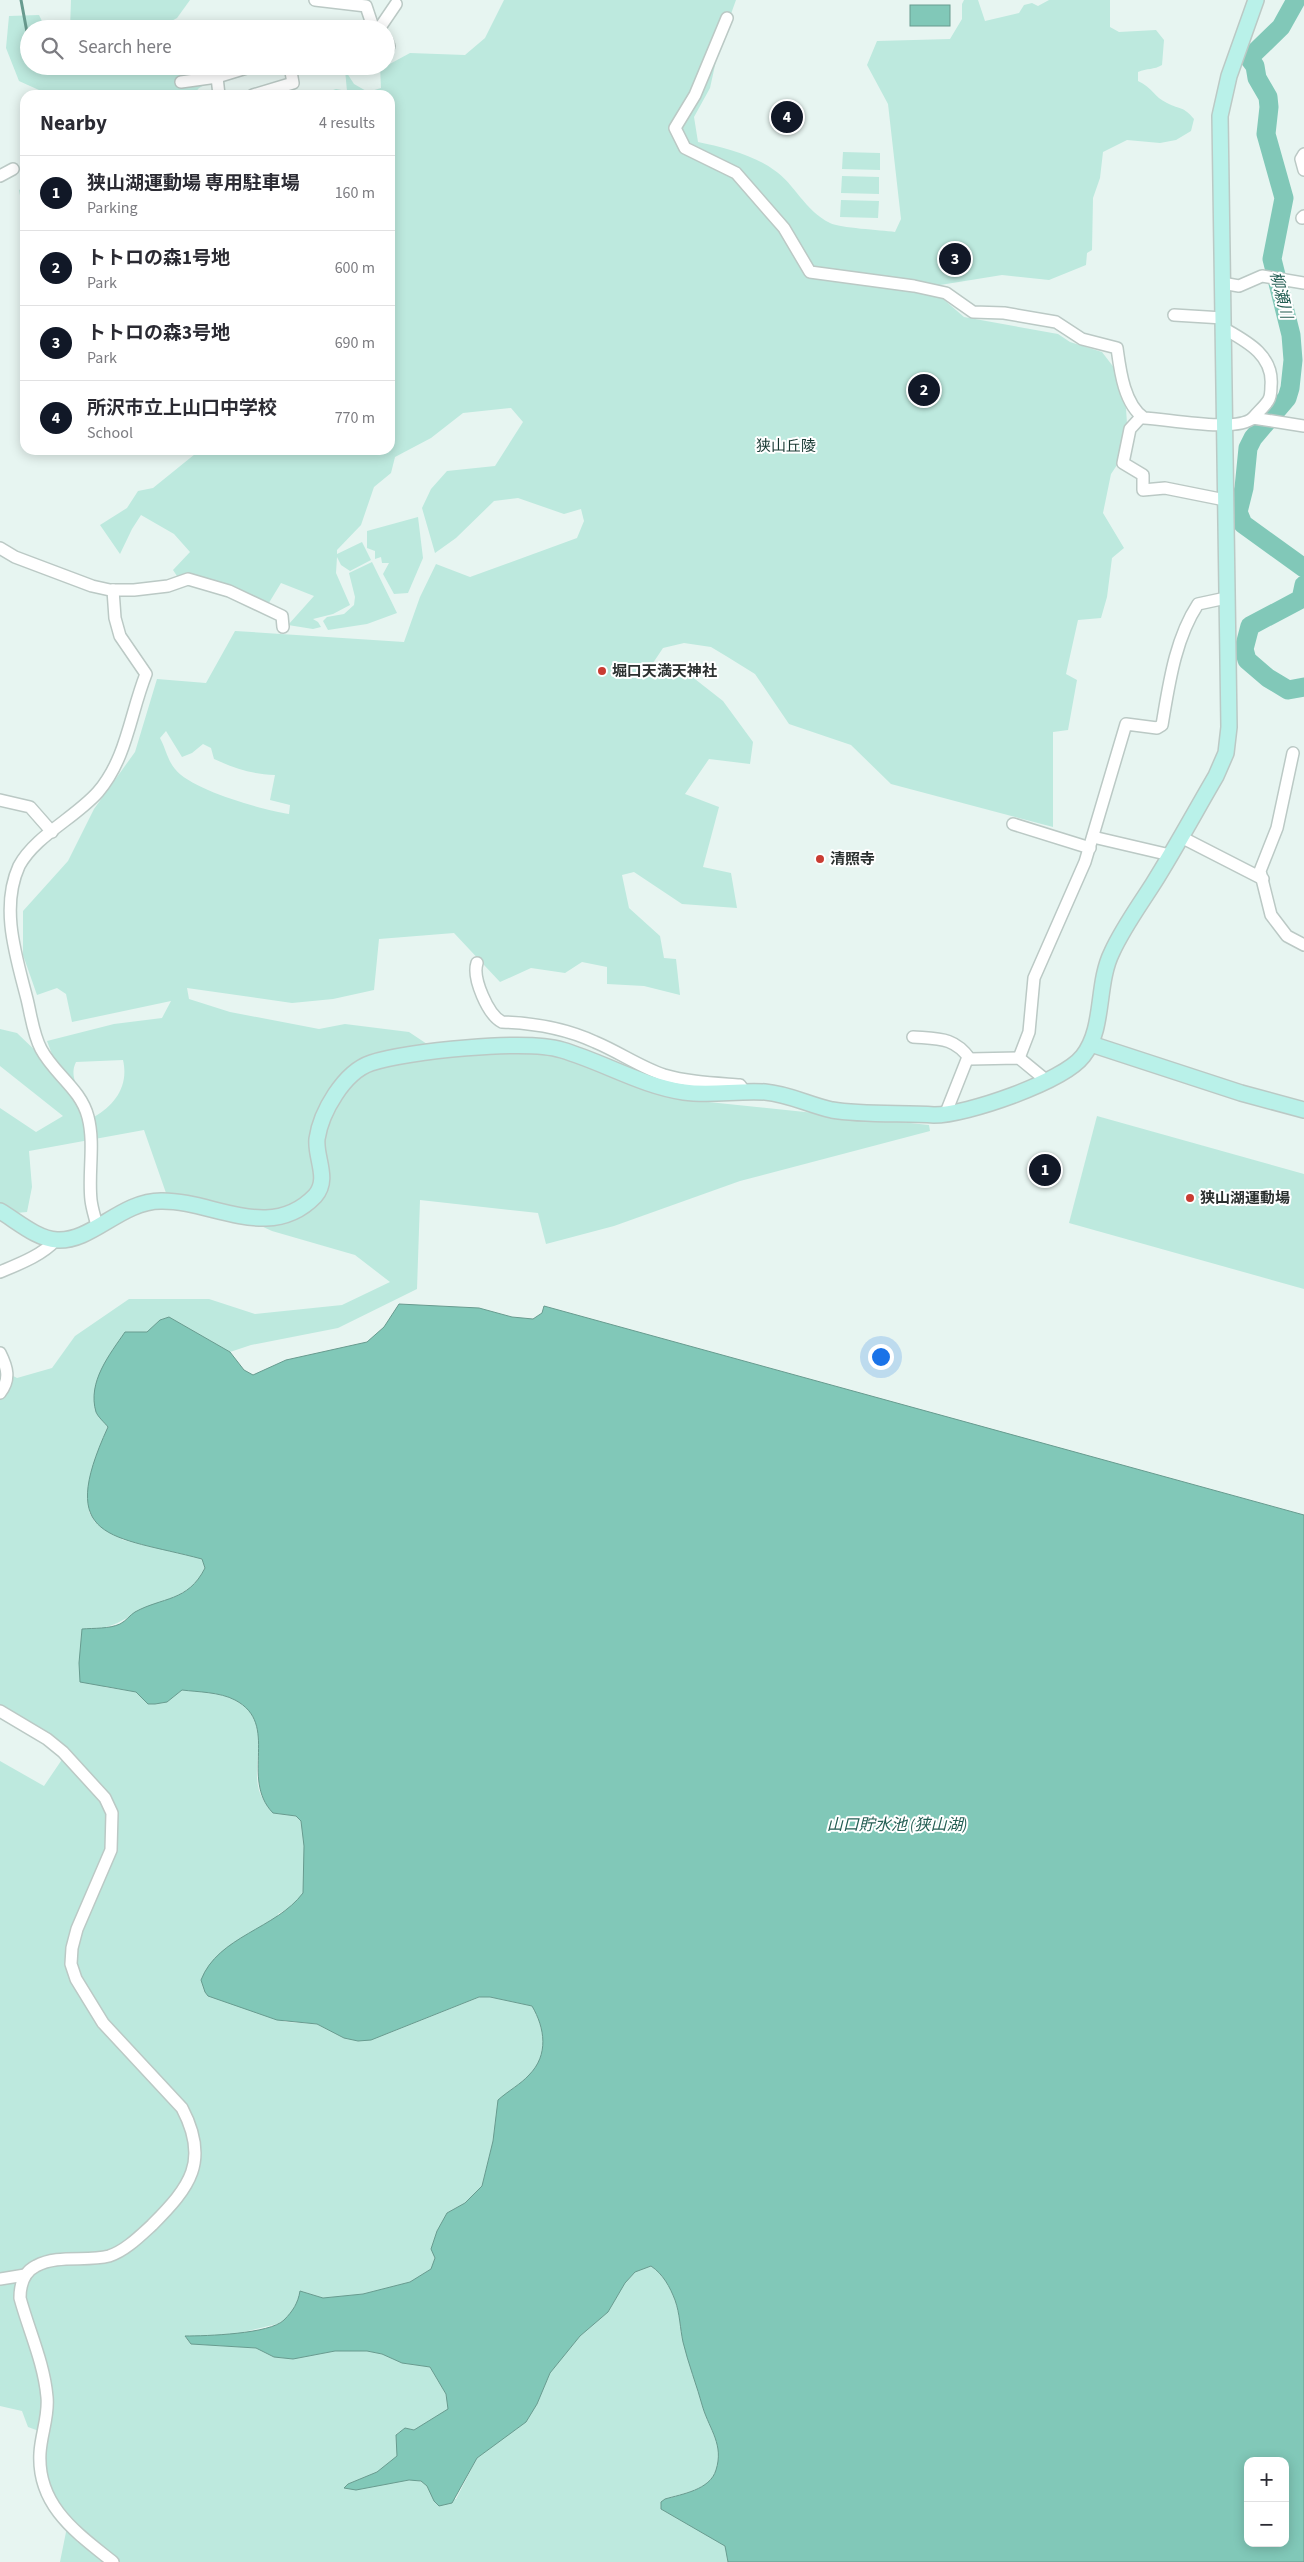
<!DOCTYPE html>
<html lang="en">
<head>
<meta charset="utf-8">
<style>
  :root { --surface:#fff; --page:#f7f7f7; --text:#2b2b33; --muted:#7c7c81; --line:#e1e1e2; --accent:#111827 }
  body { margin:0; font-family:"Source Sans 3","Noto Sans JP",sans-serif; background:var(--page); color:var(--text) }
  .controls { position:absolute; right:15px; bottom:15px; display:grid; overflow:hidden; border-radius:10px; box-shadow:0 2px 12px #0003 }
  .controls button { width:45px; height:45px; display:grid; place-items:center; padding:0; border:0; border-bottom:1px solid var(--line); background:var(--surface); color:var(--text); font:25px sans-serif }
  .you { position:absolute; left:880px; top:1356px; width:18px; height:18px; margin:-12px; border:4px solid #fff; border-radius:50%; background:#1a73e8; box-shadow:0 0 0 8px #1a73e833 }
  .badge { display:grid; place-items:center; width:32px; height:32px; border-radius:50%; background:var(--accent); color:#fff; font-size:16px; font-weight:700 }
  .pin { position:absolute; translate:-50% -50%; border:2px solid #fff; box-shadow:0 1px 5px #0006 }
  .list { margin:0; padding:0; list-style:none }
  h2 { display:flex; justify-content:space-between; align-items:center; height:65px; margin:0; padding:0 20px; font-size:21px }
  h2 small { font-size:16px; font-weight:400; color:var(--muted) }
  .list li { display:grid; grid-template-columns:32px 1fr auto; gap:15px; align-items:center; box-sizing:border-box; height:75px; padding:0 20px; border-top:1px solid var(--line) }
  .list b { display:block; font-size:19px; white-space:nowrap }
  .list p { margin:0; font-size:16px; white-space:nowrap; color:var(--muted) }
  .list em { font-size:16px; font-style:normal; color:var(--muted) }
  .icon { flex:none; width:28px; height:28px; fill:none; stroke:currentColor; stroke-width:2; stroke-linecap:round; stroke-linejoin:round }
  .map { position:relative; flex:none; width:1304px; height:2562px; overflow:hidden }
  .search { position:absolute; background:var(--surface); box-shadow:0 2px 12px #0003; left:20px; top:20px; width:375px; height:55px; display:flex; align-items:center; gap:12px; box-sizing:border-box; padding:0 18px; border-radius:28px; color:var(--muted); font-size:19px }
  .panel { position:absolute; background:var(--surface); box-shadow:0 2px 12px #0003; left:20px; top:90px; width:375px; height:365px; border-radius:15px }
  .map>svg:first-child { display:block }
</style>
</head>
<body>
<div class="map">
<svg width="1304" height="2562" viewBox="0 0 1304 2562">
  <rect width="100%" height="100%" fill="#e7f5f1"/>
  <g fill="#bde9de" fill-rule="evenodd">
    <path d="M 71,0 L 190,0 L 177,18 L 157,29 L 70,29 Z"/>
    <path d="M 504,0 L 736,0 L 719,47 L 710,88 L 694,117 L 698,142 C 722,147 754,155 774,170 C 795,184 804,210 830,223 C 840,228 880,230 895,232 L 901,219 L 888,104 L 867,65 L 877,41 L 950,39 L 962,19 L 962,4 L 964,0 L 978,0 L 985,21 L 1019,13 L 1024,5 L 1032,3 L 1038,6 L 1049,0 L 1110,0 L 1110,27 L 1119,32 L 1156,30 L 1164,40 L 1162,65 C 1154,70 1147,68 1138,72 L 1138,81 C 1152,87 1154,97 1167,103 C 1181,110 1183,106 1194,119 L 1191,131 L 1176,140 L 1160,143 L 1127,140 L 1103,152 L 1100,178 L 1093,198 L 1092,250 L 1087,253 L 1086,265 L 1049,280 L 1002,275 L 940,285 L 942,298 L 964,317 L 1058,334 L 1070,342 L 1102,352 L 1115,369 L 1116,380 L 1126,408 L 1127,424 L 1119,462 L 1111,474 L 1103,513 L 1124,548 L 1112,558 L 1107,597 L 1101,618 L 1078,620 L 1066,674 L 1077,680 L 1068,730 L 1053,732 L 1053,827 L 891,784 L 851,745 L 789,724 L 755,674 L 726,656 L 711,647 L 684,643 L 663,648 L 653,663 L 686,672 L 723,701 L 753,742 L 750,764 L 709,759 L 685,794 L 719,807 L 703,867 L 731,873 L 737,908 L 682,904 L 634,872 L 622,875 L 629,908 L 660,936 L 664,958 L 676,959 L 680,995 L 644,986 L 607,984 L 607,967 L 582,962 L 565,973 L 531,968 L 500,982 L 454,933 L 379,939 L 374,990 L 333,999 L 292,1003 L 187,988 L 189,999 L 230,1012 L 319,1029 L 345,1024 L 409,1032 L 427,1044 L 501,1045 L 565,1054 L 670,1098 L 929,1125 L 930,1131 L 740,1181 L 614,1226 L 546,1244 L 538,1213 L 420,1200 L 417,1289 L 338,1328 L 251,1345 L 230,1352 L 169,1317 L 160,1320 L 147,1332 L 125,1332 L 96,1413 L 108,1427 L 92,1468 L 89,1512 L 95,1522 L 123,1540 L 202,1559 L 205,1568 C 191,1596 170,1597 145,1608 C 131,1614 122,1623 106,1627 L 104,1687 L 136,1692 L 148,1704 L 155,1704 L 167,1702 L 182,1690 C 198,1692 220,1692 235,1700 C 275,1721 250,1758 259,1790 C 261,1798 268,1806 273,1813 L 296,1816 L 301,1821 C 304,1836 310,1882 302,1895 C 297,1904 287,1909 278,1914 L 251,2011 L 286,2022 L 317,2024 L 344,2038 L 358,2041 L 387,2034 L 480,1997 L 490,1997 L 532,2006 C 545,2028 549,2055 529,2075 C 521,2084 508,2091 499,2100 L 493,2141 L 482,2186 L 465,2203 L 447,2213 L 437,2231 L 434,2265 L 431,2269 L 410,2282 L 363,2294 L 323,2298 L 301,2291 C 298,2304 290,2318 277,2324 L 236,2334 L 185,2337 L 191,2344 L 256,2348 L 274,2357 L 293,2359 L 335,2351 L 367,2351 L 382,2354 L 402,2363 L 430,2367 L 446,2394 L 449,2409 L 414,2430 L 405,2428 L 396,2434 L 398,2456 L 377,2472 L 348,2484 L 356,2490 C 371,2487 409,2476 422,2482 C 429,2485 432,2494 434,2501 L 456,2499 L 477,2458 L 506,2434 L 517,2429 L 537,2404 L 550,2373 L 580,2336 L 608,2312 L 625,2283 L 635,2272 L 651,2266 C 663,2274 670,2287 675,2300 C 680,2314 680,2328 683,2342 C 688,2363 697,2386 703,2408 C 710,2430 724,2445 716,2470 C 710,2490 682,2493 665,2499 L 661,2509 L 726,2546 L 728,2562 L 60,2562 L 69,2517 L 41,2490 L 39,2431 L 28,2427 L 22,2411 L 0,2406 L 0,1761 L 44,1786 L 63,1758 L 0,1709 L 0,1369 L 17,1378 L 52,1368 L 75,1336 L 129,1299 L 209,1299 L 255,1314 L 342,1305 L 390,1282 L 355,1255 L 272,1231 L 211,1203 L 166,1193 L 144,1130 L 29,1151 L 32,1187 L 27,1212 L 16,1213 L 0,1203 L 0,1108 L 36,1132 L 63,1116 L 0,1066 L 0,1029 L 17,1033 L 42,1057 L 53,1057 L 47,1041 L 114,1024 L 162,1018 L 171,1001 L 72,1022 L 66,994 L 57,988 L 37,995 L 23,955 L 23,911 L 68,861 L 94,809 L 135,752 L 157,679 L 206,683 L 235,631 L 404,642 L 420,597 L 436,564 L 470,577 L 577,538 L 584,521 L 581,509 L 564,514 L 518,498 L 494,501 L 456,538 L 435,553 L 422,508 L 431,489 L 447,471 L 495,466 L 523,422 L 511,408 L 463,413 L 431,438 L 395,457 L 391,473 L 374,487 L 361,525 L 337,550 L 337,554 L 362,542 L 371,560 L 350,571 L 341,565 L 337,557 L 336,573 L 350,605 L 333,614 L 313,619 L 318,622 L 321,627 L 313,629 L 288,625 L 314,596 L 281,583 L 267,606 L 179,579 L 173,570 L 190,552 L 174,534 L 141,515 L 132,529 L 120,554 L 100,525 L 127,508 L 138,491 L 153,488 L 200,450 L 390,450 L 390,95 L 319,95 L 336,89 L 347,91 L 345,70 L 354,84 L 368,92 L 381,88 L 380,66 L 386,66 L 410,53 L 465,55 L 485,38 ZM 166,731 L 182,757 L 192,753 L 203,744 L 211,748 L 214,759 C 236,769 251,774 275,775 L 270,800 L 290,805 L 289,814 C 263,810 191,790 175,769 C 168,761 165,747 160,738 ZM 123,1060 C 129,1086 115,1105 94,1117 C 88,1098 66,1082 76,1062 Z"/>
    <path d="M 39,15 L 46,29 L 29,29 L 29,66 L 157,66 L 164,71 L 171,66 L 238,66 L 199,88 L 193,95 L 50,95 L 19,81 L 6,48 L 9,16 Z"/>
    <path d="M 843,152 L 880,153 L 880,170 L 842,169 Z"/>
    <path d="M 842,176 L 879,177 L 879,194 L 841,193 Z"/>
    <path d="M 25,187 L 25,221 L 19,190 Z"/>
    <path d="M 841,200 L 879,201 L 878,218 L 840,217 Z"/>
    <path d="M 418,517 L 423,558 L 408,593 L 394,594 L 383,574 L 389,563 L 382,563 L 381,557 L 375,559 L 375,551 L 367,548 L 367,531 Z"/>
    <path d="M 372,562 L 397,613 L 367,624 L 328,630 L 323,621 L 327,617 L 344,614 L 354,605 L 355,597 L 349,573 Z"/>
    <path d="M 1097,1116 L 1304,1174 L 1304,1289 L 1069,1223 Z"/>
  </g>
  <g fill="#81c8b8" stroke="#689b8f" fill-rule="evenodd">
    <rect x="910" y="5" width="40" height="21"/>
    <path d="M 399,1304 L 479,1308 L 512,1317 L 533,1319 L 542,1313 L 544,1306 L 1304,1515 L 1304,2562 L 728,2562 L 725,2546 L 661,2509 L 661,2502 L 665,2499 C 682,2494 710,2490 716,2470 C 724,2445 710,2430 703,2408 C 697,2386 688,2363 683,2342 C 680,2328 680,2314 675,2300 C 670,2287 663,2274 651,2266 L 635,2272 L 625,2283 L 608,2312 L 580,2336 L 550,2373 L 537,2404 L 526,2422 L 477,2458 L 452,2503 L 439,2506 L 434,2501 L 427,2486 L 421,2481 L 409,2480 L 356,2490 L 344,2488 L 348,2484 L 377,2472 L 397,2456 L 396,2435 L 405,2428 L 414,2430 L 448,2409 L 446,2394 L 430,2367 L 402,2363 L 382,2354 L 367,2351 L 335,2351 L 293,2359 L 274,2357 L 256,2348 L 191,2344 L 185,2336 C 206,2336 270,2334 284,2320 C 293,2311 298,2303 300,2291 L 323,2298 L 363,2294 L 410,2282 L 431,2269 L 435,2258 L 431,2249 L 437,2231 L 447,2213 L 465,2203 L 482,2186 L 493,2141 L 498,2100 C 508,2091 521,2084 529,2075 C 549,2055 545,2028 532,2006 L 490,1997 L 479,1997 L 371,2040 L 358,2041 L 344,2038 L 317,2024 L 277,2020 L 208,1996 L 205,1992 L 201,1980 C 218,1936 276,1929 303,1893 L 304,1846 L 301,1821 L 296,1816 L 273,1813 C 239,1778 281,1724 235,1700 C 220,1692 198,1692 182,1690 L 167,1702 L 155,1704 L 148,1704 L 136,1692 L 80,1682 L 79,1663 L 82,1629 C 94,1628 109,1629 120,1624 C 126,1621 130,1615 135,1612 C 162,1597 188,1602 205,1568 L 202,1559 C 111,1535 55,1542 108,1427 C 105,1423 98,1417 96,1412 C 87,1382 110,1354 125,1332 L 147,1332 L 160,1320 L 169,1317 L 230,1352 L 244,1370 L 253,1375 L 286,1360 L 367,1342 L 384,1327 ZM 1248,2461 L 1285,2461 L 1285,2543 L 1248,2543 Z"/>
  </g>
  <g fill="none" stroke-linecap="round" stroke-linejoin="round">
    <g stroke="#689b8f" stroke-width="3">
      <path d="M 21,0 L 29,43"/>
      <path d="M 57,66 L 59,68"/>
    </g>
    <g stroke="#81c8b8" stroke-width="19">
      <path d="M 1296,0 L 1281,27 L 1249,58 L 1255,66 L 1257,78 L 1268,97 L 1269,107 L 1266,134 L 1284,198 L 1272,259 L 1291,335 L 1293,360 L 1290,388 L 1287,398 L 1253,438 L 1248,448 L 1244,488 L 1238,512 L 1243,524 L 1304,568"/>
      <path d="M 1304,585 L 1301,599 L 1250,626 L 1244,649 L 1247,660 L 1268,678 L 1288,690 L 1304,687"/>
    </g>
    <g stroke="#bbc9c5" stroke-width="14">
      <g id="street">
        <path d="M 315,0 L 366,6 L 372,24 L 378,29"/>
        <path d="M 727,18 L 695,95 L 675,128 L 685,148 L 736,173 L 784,228 L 810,272 L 914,286 L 946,293 L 973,312 L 1004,313 L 1056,322 L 1082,339 L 1117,348 C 1120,370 1124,404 1144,418 C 1168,419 1236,433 1253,418 L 1304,426"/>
        <path d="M 379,29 L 396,4"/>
        <path d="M 386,39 L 389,46 L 386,53"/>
        <path d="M 217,77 L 219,95"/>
        <path d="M 181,82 L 217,77 L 253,66"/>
        <path d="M 253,95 L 293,83 L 290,66"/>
        <path d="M 1304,154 L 1301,159 L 1304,170"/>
        <path d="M 0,176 L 13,169"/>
        <path d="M 1302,218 L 1304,216"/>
        <path d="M 1222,283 L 1239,286 L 1262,276 L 1304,283"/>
        <path d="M 1174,315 L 1223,318"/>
        <path d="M 1223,328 C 1246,341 1274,355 1271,386 C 1271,391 1271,397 1268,401 C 1264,407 1258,412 1253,418"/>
        <path d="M 1141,417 L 1130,429 L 1123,463 L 1143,475 L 1143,490 L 1165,488 L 1225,500"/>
        <path d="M 0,548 L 15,557 L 92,586 L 110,590 L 134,590 L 168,586 L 188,579 L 229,591 L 282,616 L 283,627"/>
        <path d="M 1293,753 L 1277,828 L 1260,871 L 1271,915 L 1287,936 L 1304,945"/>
        <path d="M 0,800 L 30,807 L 52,832"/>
        <path d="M 1013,824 L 1090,848"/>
        <path d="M 1093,837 L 1170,855"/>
        <path d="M 1181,837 L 1263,879"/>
        <path d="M 477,963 C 472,978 488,1015 502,1022 C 533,1023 567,1029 595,1042 C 619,1052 640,1067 664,1075 C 688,1082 715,1083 740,1085 L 745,1092"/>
        <path d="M 913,1037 C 939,1039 954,1037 970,1059 L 1019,1058 L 1047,1081"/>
        <path d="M 1019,1058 L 1029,1032 L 1034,978 L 1085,862 L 1126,724 L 1157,728 L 1162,725 C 1169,684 1175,639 1198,604 L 1226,598"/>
        <path d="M 945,1115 L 968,1057"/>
        <path d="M 97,1226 C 95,1217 92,1209 91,1200 C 88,1173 95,1144 88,1117 C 81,1089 54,1074 41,1049 C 33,1034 31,1015 27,999 C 16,956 0,908 19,866 C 35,836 75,818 98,792 C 127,758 130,714 146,674 L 120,636 L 115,618 L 113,590"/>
        <path d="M 0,1272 C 19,1264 41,1256 56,1240"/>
        <path d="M 0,1353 C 7,1367 11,1379 0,1393"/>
        <path d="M 0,1711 L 47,1739 L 63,1752 L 105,1798 L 112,1813 L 111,1850 L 77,1929 L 72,1948 L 71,1964 L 76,1979 L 103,2023 L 182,2108 C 210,2161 190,2187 152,2225 C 140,2236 125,2251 109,2256 C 86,2262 58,2254 36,2266 C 24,2272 20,2285 20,2298 C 29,2331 44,2363 47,2397 C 49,2416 41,2434 40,2453 C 37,2506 77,2533 113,2562"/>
        <path d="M 0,2279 L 25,2275"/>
      </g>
    </g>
    <g stroke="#bbc9c5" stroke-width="18">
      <g id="secondary">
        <path d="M 1091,1044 L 1241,1093 L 1304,1110"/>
        <path d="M 0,1211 C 17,1221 37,1239 57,1240 C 92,1242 121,1201 161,1201 C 212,1200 270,1243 315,1196 C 330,1179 315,1158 317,1139 C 321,1112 344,1072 371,1063 C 406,1051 527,1039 562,1050 C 603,1062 642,1086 684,1092 C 711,1096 738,1090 765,1092 C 789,1094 809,1105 832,1110 C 862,1115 903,1113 934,1115 C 966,1115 1063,1082 1083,1056 C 1105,1028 1096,984 1112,952 C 1123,928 1139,906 1153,884 C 1175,849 1195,812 1216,776 L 1226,753 L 1229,727 L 1220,116 L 1229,76 L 1256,0"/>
      </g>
    </g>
    <use href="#street" stroke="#fff" stroke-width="11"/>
    <use href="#secondary" stroke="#b9f1e9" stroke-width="15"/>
  </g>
  <g fill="#c93c32" stroke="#fff" stroke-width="2">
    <circle cx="602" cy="671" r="5"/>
    <circle cx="820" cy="859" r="5"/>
    <circle cx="1190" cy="1198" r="5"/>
  </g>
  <g text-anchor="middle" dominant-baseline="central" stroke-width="4" stroke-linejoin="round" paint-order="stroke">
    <g font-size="15" fill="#153730" stroke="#fff">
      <text x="786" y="446">狭山丘陵</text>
    </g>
    <g font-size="15" font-weight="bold" fill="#2c3130" stroke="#fff" text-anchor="start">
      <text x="612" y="671">堀口天満天神社</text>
      <text x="830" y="859">清照寺</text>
      <text x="1200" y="1198">狭山湖運動場</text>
    </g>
    <g font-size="16" font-style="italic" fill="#245e53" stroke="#fff">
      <text transform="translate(1281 295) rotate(76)">柳瀬川</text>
      <text x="897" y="1825">山口貯水池 (狭山湖)</text>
    </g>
  </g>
</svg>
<div class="controls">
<button>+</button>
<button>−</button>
</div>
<div class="you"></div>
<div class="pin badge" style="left:1045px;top:1170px">1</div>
<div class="pin badge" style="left:924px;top:390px">2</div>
<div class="pin badge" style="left:955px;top:259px">3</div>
<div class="pin badge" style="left:787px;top:117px">4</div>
<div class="search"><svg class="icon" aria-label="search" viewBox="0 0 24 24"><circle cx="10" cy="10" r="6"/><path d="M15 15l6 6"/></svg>Search here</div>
<section class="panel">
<h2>Nearby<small>4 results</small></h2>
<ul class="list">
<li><span class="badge">1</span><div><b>狭山湖運動場 専用駐車場</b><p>Parking</p></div><em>160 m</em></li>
<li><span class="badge">2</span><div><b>トトロの森1号地</b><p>Park</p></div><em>600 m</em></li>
<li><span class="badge">3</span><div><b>トトロの森3号地</b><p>Park</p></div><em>690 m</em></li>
<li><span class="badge">4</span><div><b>所沢市立上山口中学校</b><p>School</p></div><em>770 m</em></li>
</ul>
</section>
</div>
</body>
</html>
